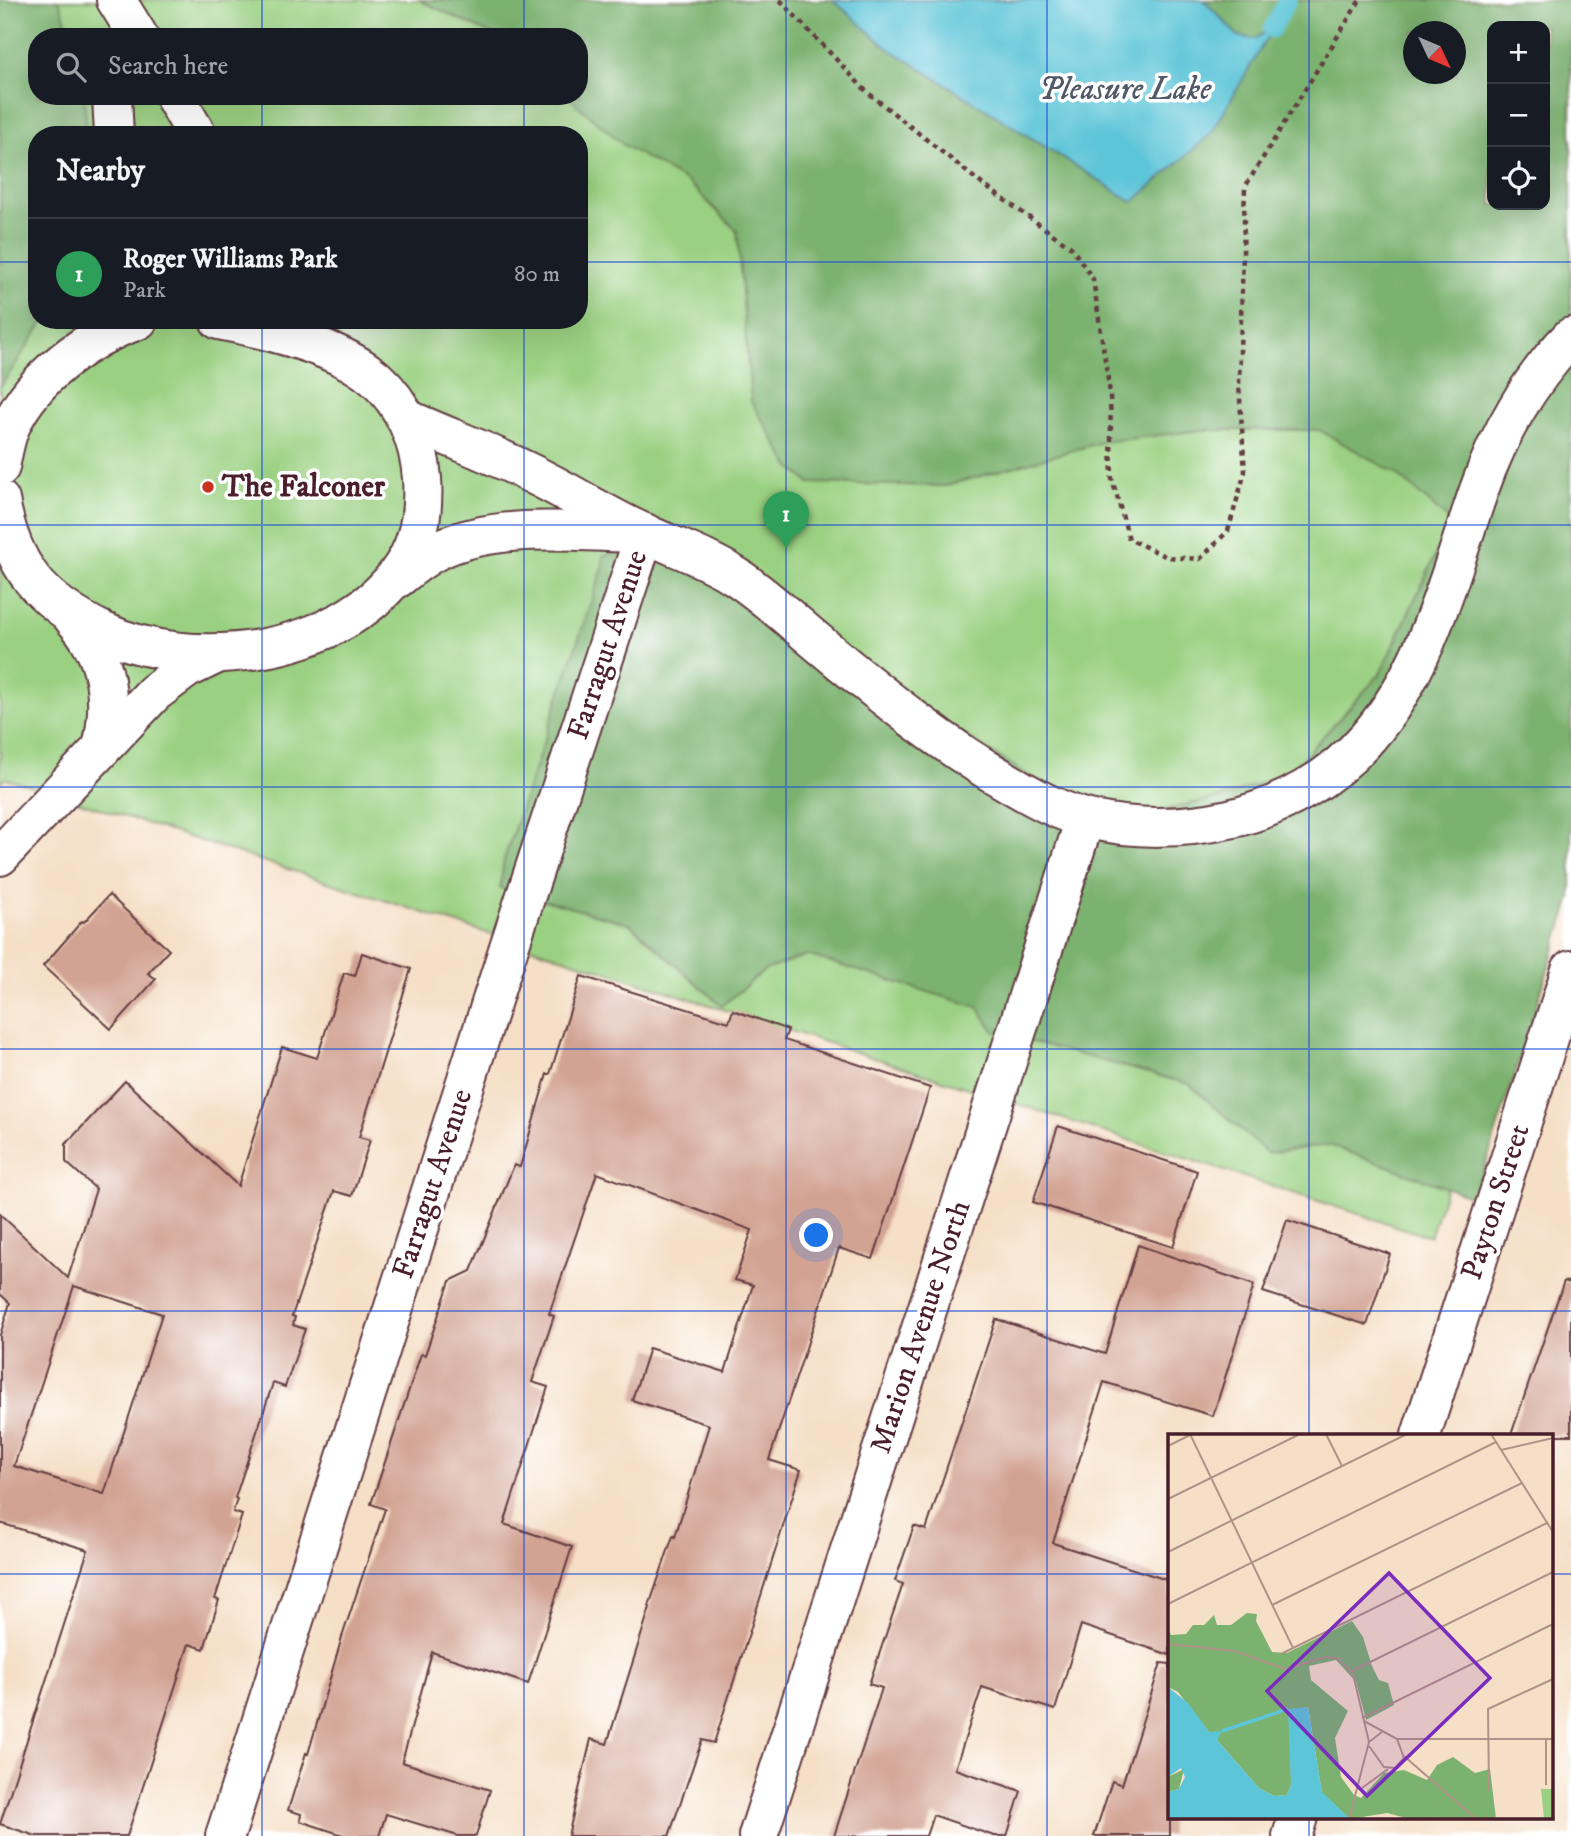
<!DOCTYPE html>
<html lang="en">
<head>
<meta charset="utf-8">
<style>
  :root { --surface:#171b24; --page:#20242c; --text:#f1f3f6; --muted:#9ea1a6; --line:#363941; --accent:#1a73e8 }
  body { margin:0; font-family:"IM FELL DW Pica",serif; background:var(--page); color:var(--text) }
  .controls { position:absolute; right:21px; top:21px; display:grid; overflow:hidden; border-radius:14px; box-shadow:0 7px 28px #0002 }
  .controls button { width:63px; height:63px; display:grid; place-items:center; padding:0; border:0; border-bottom:2px solid var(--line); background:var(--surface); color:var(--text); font:35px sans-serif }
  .compass { position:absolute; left:1403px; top:21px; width:63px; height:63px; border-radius:50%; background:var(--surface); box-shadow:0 7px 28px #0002; rotate:134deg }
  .you { position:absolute; left:817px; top:1236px; width:24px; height:24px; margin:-18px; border:5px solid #fff; border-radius:50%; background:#1a73e8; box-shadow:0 0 0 10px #1a73e833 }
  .badge { display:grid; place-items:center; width:46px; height:46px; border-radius:50%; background:var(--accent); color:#fff; font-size:23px; font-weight:700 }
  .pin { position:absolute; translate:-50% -58px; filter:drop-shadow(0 2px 4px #0008) }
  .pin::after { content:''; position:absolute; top:37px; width:24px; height:21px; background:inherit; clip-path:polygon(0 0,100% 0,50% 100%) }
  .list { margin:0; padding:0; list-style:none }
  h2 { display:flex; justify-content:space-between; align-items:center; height:91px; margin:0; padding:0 28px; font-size:30px }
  h2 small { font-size:23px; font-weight:400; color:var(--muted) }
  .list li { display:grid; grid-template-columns:46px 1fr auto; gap:21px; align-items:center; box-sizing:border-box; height:112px; padding:0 28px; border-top:2px solid var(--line) }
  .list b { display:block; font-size:26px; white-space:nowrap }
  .list p { margin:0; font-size:23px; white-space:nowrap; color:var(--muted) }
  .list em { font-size:23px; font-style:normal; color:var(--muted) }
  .icon { flex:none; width:38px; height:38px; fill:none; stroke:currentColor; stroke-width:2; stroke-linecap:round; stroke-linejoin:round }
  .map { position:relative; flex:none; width:1571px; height:1836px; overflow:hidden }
  .search { position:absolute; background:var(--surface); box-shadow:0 7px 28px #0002; left:28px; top:28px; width:560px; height:77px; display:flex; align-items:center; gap:18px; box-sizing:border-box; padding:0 24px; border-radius:28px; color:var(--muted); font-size:26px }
  .panel { position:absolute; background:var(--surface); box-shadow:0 7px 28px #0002; left:28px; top:126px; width:560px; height:203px; border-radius:28px }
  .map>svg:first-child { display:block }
</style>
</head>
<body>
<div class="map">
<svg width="1571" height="1836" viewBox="0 0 1571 1836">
  <rect width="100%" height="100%" fill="#fff"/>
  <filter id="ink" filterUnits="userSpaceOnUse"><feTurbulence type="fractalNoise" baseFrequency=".0143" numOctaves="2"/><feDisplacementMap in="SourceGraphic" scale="14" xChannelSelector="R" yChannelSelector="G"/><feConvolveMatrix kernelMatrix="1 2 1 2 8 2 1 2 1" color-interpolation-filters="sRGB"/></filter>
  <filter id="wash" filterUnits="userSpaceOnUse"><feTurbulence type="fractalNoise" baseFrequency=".00686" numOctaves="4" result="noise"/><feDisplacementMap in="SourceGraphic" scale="28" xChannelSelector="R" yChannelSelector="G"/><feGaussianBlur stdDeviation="1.57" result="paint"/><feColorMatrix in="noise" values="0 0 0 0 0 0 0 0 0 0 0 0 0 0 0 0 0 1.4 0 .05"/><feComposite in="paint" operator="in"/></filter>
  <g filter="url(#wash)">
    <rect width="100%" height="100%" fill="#f5dfc6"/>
    <path fill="#9ad081" stroke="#727856" stroke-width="2" fill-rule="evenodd" d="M 0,0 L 1571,0 L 1571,802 L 1430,1237 L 5,778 L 0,783 ZM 1492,26 L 1545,26 L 1545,205 L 1492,205 ZM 1414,32 L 1456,32 L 1456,74 L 1414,74 ZM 37,37 L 579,37 L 579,96 L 37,96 ZM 37,135 L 579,135 L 579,320 L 37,320 Z"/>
    <g fill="#7bb26f" stroke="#62684d" stroke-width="2" fill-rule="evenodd">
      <path d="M 0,0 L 59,0 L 71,37 L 37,37 L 37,96 L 84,96 L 87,135 L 37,135 L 37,320 L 45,320 L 0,387 Z"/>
      <path d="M 419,0 L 833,0 L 888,48 L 1133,202 L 1270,30 L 1254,39 L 1238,36 L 1204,0 L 1571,0 L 1571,898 L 1475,1198 L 1329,1145 L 1267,1153 L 1189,1084 L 995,1032 L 978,1007 L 807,955 L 765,970 L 722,1006 L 630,924 L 500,888 L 504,859 L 603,567 L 603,556 L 621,551 L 687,565 L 1067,799 L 1151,813 L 1233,794 L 1292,770 L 1380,674 L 1437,552 L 1449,520 L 1397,474 L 1319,430 L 1202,430 L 1102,442 L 945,486 L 809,483 L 789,465 L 751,401 L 737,231 L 689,183 L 625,146 L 567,96 L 579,96 L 579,37 L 497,37 ZM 1492,26 L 1545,26 L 1545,205 L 1492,205 ZM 1414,32 L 1456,32 L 1456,74 L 1414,74 Z"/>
    </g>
    <path fill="#5dc5d8" stroke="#547282" stroke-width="2" d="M 833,0 L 1204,0 L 1238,36 L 1254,39 L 1272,29 L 1211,134 L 1133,202 L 888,48 Z"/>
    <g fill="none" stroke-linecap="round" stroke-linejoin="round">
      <path stroke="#5dc5d8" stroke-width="18" d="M 1272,29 L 1288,0"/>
    </g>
    <g id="blocks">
      <g fill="#d2a393" fill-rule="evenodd">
        <path d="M 109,895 L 169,950 L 148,973 L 156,979 L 111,1029 L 43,966 L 82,921 L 84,922 Z"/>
        <path d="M 362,953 L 411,969 L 359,1137 L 370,1140 L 352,1196 L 334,1191 L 292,1316 L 295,1317 L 293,1325 L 305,1329 L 285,1387 L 273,1383 L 235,1498 L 237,1499 L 233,1512 L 242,1515 L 215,1599 L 219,1600 L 204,1649 L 189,1644 L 127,1836 L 36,1836 L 0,1824 L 88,1550 L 0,1523 L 0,1335 L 10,1303 L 0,1294 L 0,1214 L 68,1278 L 96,1189 L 66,1162 L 66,1144 L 125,1081 L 238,1186 L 282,1047 L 317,1058 L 344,973 L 355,976 ZM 74,1286 L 162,1314 L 104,1494 L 14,1466 Z"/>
        <path d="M 581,976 L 729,1022 L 733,1010 L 788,1030 L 784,1040 L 930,1088 L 873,1259 L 839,1248 L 769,1460 L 801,1470 L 714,1743 L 702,1740 L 669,1836 L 568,1836 L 591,1739 L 607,1744 L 650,1607 L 649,1606 L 673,1536 L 675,1537 L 709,1425 L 632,1400 L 649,1348 L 725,1372 L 753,1285 L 735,1280 L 752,1230 L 597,1173 L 549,1314 L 554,1316 L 532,1382 L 548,1387 L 504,1524 L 572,1547 L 528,1684 L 432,1652 L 402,1762 L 490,1790 L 476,1836 L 458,1836 L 386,1814 L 379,1836 L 346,1836 L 300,1821 L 301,1814 L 288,1810 L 306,1753 L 308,1754 L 342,1637 L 385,1509 L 371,1504 L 421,1354 L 425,1355 L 450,1281 L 471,1271 L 514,1165 L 520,1167 L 547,1074 L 550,1074 Z"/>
        <path d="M 1058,1126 L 1197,1171 L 1173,1247 L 1033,1202 Z"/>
        <path d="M 1287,1220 L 1390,1254 L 1367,1325 L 1263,1292 Z"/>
        <path d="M 1138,1245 L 1254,1285 L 1213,1416 L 1104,1382 L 1053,1543 L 1170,1581 L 1170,1655 L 1081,1625 L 1055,1710 L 982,1687 L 955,1769 L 1021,1791 L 1007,1836 L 994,1836 L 933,1815 L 926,1836 L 834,1836 L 882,1688 L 869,1684 L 903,1584 L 895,1581 L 914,1526 L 926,1530 L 996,1319 L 1105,1354 Z"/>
        <path d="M 1564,1281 L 1571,1283 L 1571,1435 L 1511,1435 Z"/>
        <path d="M 1161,1663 L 1170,1664 L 1170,1836 L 1094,1836 L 1112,1781 L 1122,1785 Z"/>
      </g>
    </g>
  </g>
  <g filter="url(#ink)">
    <use href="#blocks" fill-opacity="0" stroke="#643c42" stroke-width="2"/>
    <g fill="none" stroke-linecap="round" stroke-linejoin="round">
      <g stroke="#643c42" stroke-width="42">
        <g id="minor">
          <path d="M 116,0 L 139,37"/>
          <path d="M 112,96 L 114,135"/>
          <path d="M 174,96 L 197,135"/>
          <path d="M 407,419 C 447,437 489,452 528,472 C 568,491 606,516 646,534 C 677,548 709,559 737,577 C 768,598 794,623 822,646 C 882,696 943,745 1011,784 C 1035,798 1062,813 1089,819 C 1134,830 1184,829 1229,819 C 1282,807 1332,779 1368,737 C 1428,668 1449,575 1479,490 C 1498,435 1530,379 1571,337"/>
          <path d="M 0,467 C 3,453 5,438 11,425 C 34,376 88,337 138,320"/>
          <path d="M 0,500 C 12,567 40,601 102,631 C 191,674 342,655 401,569 C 420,542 424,509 422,478 C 419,441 404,404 376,379 C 340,347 266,329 219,320"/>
          <path d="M 398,578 C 410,568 424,557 438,550 C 496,522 575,532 638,533"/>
          <path d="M 73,618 C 108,655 113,700 102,748"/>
          <path d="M 0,856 L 154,693 L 186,669 L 217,654"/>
          <path d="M 1421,1435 L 1571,970"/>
          <path d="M 225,1836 L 509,947 L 645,533"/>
          <path d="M 758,1836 L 1085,819"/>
          <path d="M 1292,1836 L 1298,1817"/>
        </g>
      </g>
      <path stroke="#643c42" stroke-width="4.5" stroke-dasharray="5 5" stroke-linecap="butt" d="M 780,0 L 867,92 L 982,184 L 1071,247 L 1093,279 L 1110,393 L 1112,479 L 1129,539 L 1167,557 L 1200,559 L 1228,531 L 1245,472 L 1239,385 L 1245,187 L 1360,0"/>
      <use href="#minor" stroke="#fff" stroke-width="38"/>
    </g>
  </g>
  <path fill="none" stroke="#1d4ed8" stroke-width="2" stroke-opacity="0.55" d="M 262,0 L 262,37M 524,0 L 524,37M 786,0 L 786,1836M 1047,0 L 1047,1836M 1309,0 L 1309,1435M 262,96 L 262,135M 524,96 L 524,135M 0,262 L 37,262M 579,262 L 1571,262M 262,320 L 262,1836M 524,320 L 524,1836M 0,525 L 1571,525M 0,787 L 1571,787M 0,1049 L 1571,1049M 0,1311 L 1571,1311M 0,1574 L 1170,1574M 1552,1574 L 1571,1574M 1309,1817 L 1309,1836"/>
  <circle fill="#c8321e" stroke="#fff" stroke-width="2.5" cx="208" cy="487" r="7"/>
  <g text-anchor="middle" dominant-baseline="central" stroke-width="7" stroke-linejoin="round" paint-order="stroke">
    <g font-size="30" font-weight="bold" fill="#4a1f2b" stroke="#fff" text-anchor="start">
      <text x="222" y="487">The Falconer</text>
    </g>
    <g font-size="30" fill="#4a1f2b" stroke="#fff">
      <text transform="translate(608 645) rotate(-72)">Farragut Avenue</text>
      <text transform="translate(433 1184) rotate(-72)">Farragut Avenue</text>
      <text transform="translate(1496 1202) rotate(-72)">Payton Street</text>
      <text transform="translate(921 1327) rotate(-72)">Marion Avenue North</text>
    </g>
    <g font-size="32" font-style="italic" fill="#515968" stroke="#fff">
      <text x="1125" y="90">Pleasure Lake</text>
    </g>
  </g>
  <g transform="translate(1168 1434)">
    <rect width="385" height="385" fill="#f5dfc6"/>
    <path d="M 373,355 L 385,355 L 385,385 L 376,385 Z" fill="#9ad081"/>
    <path d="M 79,179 L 89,180 L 88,187 L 104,218 L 119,219 L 184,187 L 195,203 L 204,232 L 211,246 L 220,249 L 226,271 L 198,286 L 188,248 L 168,226 L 141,232 L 143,246 L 180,277 L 167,304 L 173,343 L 186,361 L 193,364 L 216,339 L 236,336 L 259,346 L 269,331 L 285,323 L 307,339 L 322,335 L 328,385 L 242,385 L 219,379 L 182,385 L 154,359 L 140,273 L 122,277 L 123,351 L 119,361 L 106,362 L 91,354 L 49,306 L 52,298 L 41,298 L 10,258 L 0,253 L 0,194 L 3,201 L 18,200 L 25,191 L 36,191 L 46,181 L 49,191 L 63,191 ZM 16,335 L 11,355 L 0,358 L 0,343 Z" fill="#7bb26f"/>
    <path d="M 0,253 L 20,269 L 41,298 L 54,297 L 49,306 L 91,354 L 106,362 L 119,361 L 123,351 L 120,275 L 140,273 L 154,358 L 182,385 L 0,385 L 0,358 L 11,355 L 17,343 L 13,334 L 0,343 Z" fill="#5dc5d8"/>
    <path fill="none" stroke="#5dc5d8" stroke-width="3.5" d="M 54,297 L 120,275"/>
    <path fill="none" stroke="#b19288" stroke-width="2" d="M 22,0 L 125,214M 158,0 L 174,32M 323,0 L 385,98M 0,12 L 24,0M 333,16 L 385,4M 0,65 L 132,0M 0,118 L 239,0M 0,170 L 328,8M 104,171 L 354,49M 0,210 L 67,217 L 117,235 L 158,223 L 171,225 L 185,240 L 201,308M 113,220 L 379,89M 184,237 L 385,138M 194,284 L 385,190M 196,287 L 229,305 L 236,324 L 227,334 L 216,333 L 201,312M 229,305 L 385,305M 378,305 L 378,351M 236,322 L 308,385M 194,354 L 220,335M 321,357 L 320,275 L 385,245M 181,385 L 201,308 L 214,298"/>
    <path fill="#7b2cbf" fill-opacity="0.15" stroke="#7b2cbf" stroke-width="3.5" d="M 221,139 L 322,244 L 199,362 L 99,257 Z"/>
    <rect width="385" height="385" fill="none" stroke="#4a1f2b" stroke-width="3.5"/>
  </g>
</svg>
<div class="controls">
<button>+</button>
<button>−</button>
<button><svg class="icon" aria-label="locate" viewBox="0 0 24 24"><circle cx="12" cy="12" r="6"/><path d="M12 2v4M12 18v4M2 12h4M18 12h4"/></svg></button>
</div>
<svg class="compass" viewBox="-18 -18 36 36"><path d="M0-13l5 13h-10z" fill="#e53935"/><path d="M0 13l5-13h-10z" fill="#9ea1a6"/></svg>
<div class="you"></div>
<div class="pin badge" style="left:786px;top:549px;background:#2e9e5b">1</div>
<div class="search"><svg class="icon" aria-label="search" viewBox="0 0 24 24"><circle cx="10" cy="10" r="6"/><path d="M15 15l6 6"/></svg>Search here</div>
<section class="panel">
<h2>Nearby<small></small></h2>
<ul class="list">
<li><span class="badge" style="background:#2e9e5b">1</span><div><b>Roger Williams Park</b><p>Park</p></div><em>80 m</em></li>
</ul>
</section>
</div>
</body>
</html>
